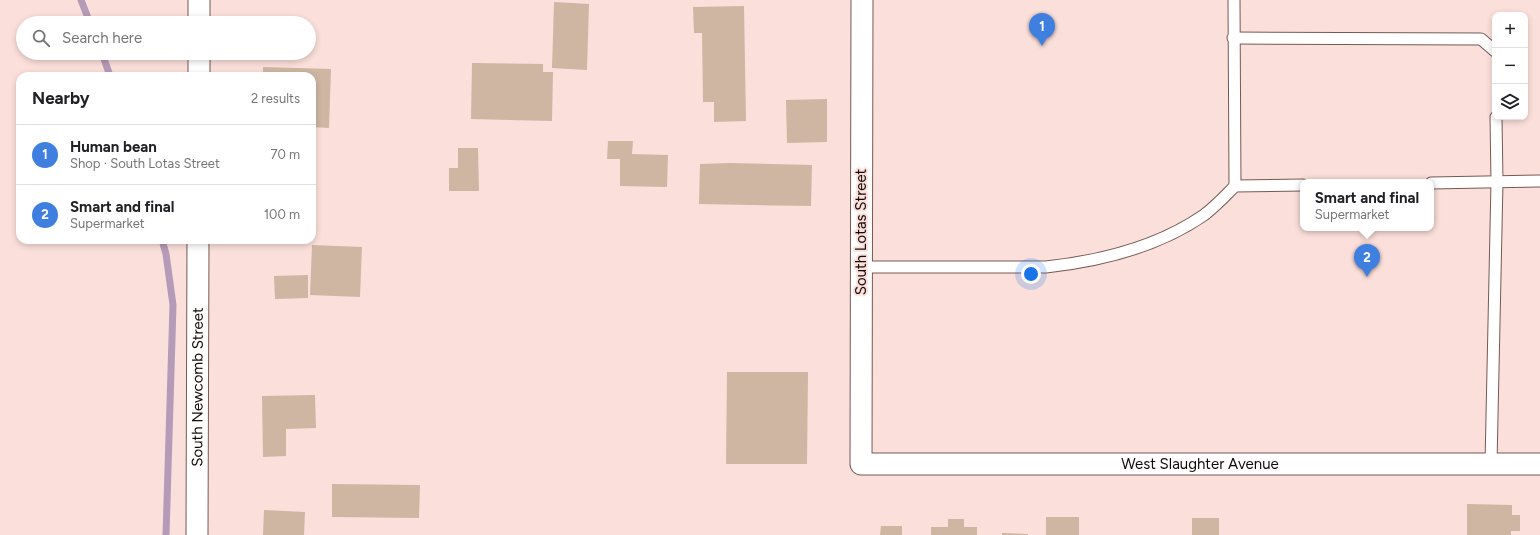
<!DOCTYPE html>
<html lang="en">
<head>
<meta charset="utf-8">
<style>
  :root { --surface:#fff; --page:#f6f6f6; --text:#202124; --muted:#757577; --line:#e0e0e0; --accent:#438b8c }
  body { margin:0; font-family:Figtree,sans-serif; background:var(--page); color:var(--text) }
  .controls { position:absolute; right:12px; top:12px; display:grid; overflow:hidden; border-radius:8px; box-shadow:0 2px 6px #0003 }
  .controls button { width:36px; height:36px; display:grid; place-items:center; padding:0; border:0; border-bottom:1px solid var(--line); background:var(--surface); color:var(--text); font:20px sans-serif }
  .you { position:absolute; left:1031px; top:274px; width:14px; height:14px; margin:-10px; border:3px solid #fff; border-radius:50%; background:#1a73e8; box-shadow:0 0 0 6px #1a73e833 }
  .badge { display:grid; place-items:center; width:26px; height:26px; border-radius:50%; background:var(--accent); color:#fff; font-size:13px; font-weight:700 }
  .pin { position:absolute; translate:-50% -33px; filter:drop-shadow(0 1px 2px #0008) }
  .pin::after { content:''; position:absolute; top:21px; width:14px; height:12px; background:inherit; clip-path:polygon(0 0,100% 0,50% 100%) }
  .popup { position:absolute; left:1300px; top:179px; width:134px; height:52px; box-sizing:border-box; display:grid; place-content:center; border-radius:8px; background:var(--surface); filter:drop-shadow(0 1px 3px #0005); font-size:13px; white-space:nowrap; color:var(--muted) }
  .popup b { font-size:15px; color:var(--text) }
  .popup::after { content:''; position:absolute; left:50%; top:100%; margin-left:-8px; border:8px solid transparent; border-top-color:var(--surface) }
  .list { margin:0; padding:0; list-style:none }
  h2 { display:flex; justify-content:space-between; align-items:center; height:52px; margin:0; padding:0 16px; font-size:17px }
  h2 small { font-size:13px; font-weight:400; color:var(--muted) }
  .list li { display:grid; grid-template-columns:26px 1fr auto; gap:12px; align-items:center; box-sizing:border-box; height:60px; padding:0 16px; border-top:1px solid var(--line) }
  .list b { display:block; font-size:15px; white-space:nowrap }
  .list p { margin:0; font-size:13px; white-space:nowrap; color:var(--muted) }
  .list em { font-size:13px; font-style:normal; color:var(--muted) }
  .icon { flex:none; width:22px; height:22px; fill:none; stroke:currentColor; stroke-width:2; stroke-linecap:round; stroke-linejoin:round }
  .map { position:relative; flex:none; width:1540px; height:535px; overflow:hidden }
  .search { position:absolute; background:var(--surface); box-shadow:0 2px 6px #0003; left:16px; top:16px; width:300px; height:44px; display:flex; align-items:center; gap:10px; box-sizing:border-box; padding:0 14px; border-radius:22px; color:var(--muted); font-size:15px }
  .panel { position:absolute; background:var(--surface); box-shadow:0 2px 6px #0003; left:16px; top:72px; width:300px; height:172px; border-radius:12px }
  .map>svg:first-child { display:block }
</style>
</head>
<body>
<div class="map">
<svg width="1540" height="535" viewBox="0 0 1540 535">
  <rect width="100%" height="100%" fill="#fbdfda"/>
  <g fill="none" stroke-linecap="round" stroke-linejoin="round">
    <g stroke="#b59bb7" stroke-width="7">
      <path d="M 81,0 L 90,23"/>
      <path d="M 102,53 L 110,76"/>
      <path d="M 162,240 L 166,254 L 173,305 L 166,535"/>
    </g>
  </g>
  <g fill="#ceb6a2">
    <path d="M 554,2 L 589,4 L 587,70 L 552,68 Z"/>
    <path d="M 744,6 L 746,121 L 714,122 L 714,102 L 703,102 L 702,33 L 694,33 L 693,7 Z"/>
    <path d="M 472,63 L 543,64 L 543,72 L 553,72 L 552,121 L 471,119 Z"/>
    <path d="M 263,67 L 331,69 L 329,128 L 312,127 L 312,76 L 263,76 Z"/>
    <path d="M 827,99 L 827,142 L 787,143 L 786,100 Z"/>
    <path d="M 608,141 L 633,141 L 632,154 L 668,155 L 667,187 L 620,186 L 620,159 L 607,159 Z"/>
    <path d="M 458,148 L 478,148 L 479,191 L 449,191 L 449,168 L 458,168 Z"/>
    <path d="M 730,163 L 812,165 L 811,206 L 699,204 L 700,164 Z"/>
    <path d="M 312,245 L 362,247 L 360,297 L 310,295 Z"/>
    <path d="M 308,275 L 308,298 L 275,299 L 274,276 Z"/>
    <path d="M 727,372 L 808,372 L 807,464 L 726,464 Z"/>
    <path d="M 315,395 L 316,428 L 286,429 L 286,456 L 263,457 L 262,396 Z"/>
    <path d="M 332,484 L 420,485 L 419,518 L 332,517 Z"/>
    <path d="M 1467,504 L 1512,505 L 1512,515 L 1520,515 L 1520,531 L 1511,531 L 1511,535 L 1467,535 Z"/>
    <path d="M 264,510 L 305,512 L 304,535 L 263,535 Z"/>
    <rect x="1046" y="517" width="33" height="18"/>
    <rect x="1192" y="518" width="27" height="17"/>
    <path d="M 948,519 L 964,519 L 964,527 L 977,527 L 977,535 L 931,535 L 931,527 L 948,527 Z"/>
    <path d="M 881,526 L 902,526 L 902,535 L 880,535 Z"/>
    <path d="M 1002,533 L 1028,534 L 1028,535 L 1002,535 Z"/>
  </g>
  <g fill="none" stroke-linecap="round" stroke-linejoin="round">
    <g stroke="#765954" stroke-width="13">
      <g id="lane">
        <path d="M 1234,0 L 1235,186"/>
        <path d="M 1233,38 L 1481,39 L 1495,51"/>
        <path d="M 1431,183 L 1540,181"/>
        <path d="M 861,267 L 1046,267 C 1101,261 1158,247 1204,215 C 1216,206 1225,196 1235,186 L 1303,185"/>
        <path d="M 1491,464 L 1497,182 L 1496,117"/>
      </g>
    </g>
    <g stroke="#765954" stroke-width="23">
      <g id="street">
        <path id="s1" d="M 862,0 L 861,464 L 1540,464"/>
        <path d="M 199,23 L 199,0"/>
        <path d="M 199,76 L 199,53"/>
        <path id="s2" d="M 197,535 L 198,240"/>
      </g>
    </g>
    <use href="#lane" stroke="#fff" stroke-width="11"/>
    <use href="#street" stroke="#fff" stroke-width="21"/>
  </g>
  <g text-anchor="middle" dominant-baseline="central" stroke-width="4" stroke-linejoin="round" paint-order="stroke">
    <g font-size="15" fill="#130907" stroke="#fbdfda">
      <text transform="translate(861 232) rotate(-90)">South Lotas Street</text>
      <text stroke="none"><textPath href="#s2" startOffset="148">South Newcomb Street</textPath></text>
      <text stroke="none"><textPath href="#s1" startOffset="803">West Slaughter Avenue</textPath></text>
    </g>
  </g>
</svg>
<div class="controls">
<button>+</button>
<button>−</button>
<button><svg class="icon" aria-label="layers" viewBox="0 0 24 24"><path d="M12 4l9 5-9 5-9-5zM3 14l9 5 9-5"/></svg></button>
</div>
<div class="you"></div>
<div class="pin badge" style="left:1042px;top:46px;background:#3f7fe0">1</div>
<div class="pin badge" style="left:1367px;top:277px;background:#3f7fe0">2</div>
<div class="popup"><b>Smart and final</b>Supermarket</div>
<div class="search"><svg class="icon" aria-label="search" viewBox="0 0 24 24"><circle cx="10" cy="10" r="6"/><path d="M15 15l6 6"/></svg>Search here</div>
<section class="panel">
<h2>Nearby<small>2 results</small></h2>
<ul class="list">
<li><span class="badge" style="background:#3f7fe0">1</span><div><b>Human bean</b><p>Shop · South Lotas Street</p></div><em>70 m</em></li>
<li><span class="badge" style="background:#3f7fe0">2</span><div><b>Smart and final</b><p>Supermarket</p></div><em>100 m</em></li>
</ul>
</section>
</div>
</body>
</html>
